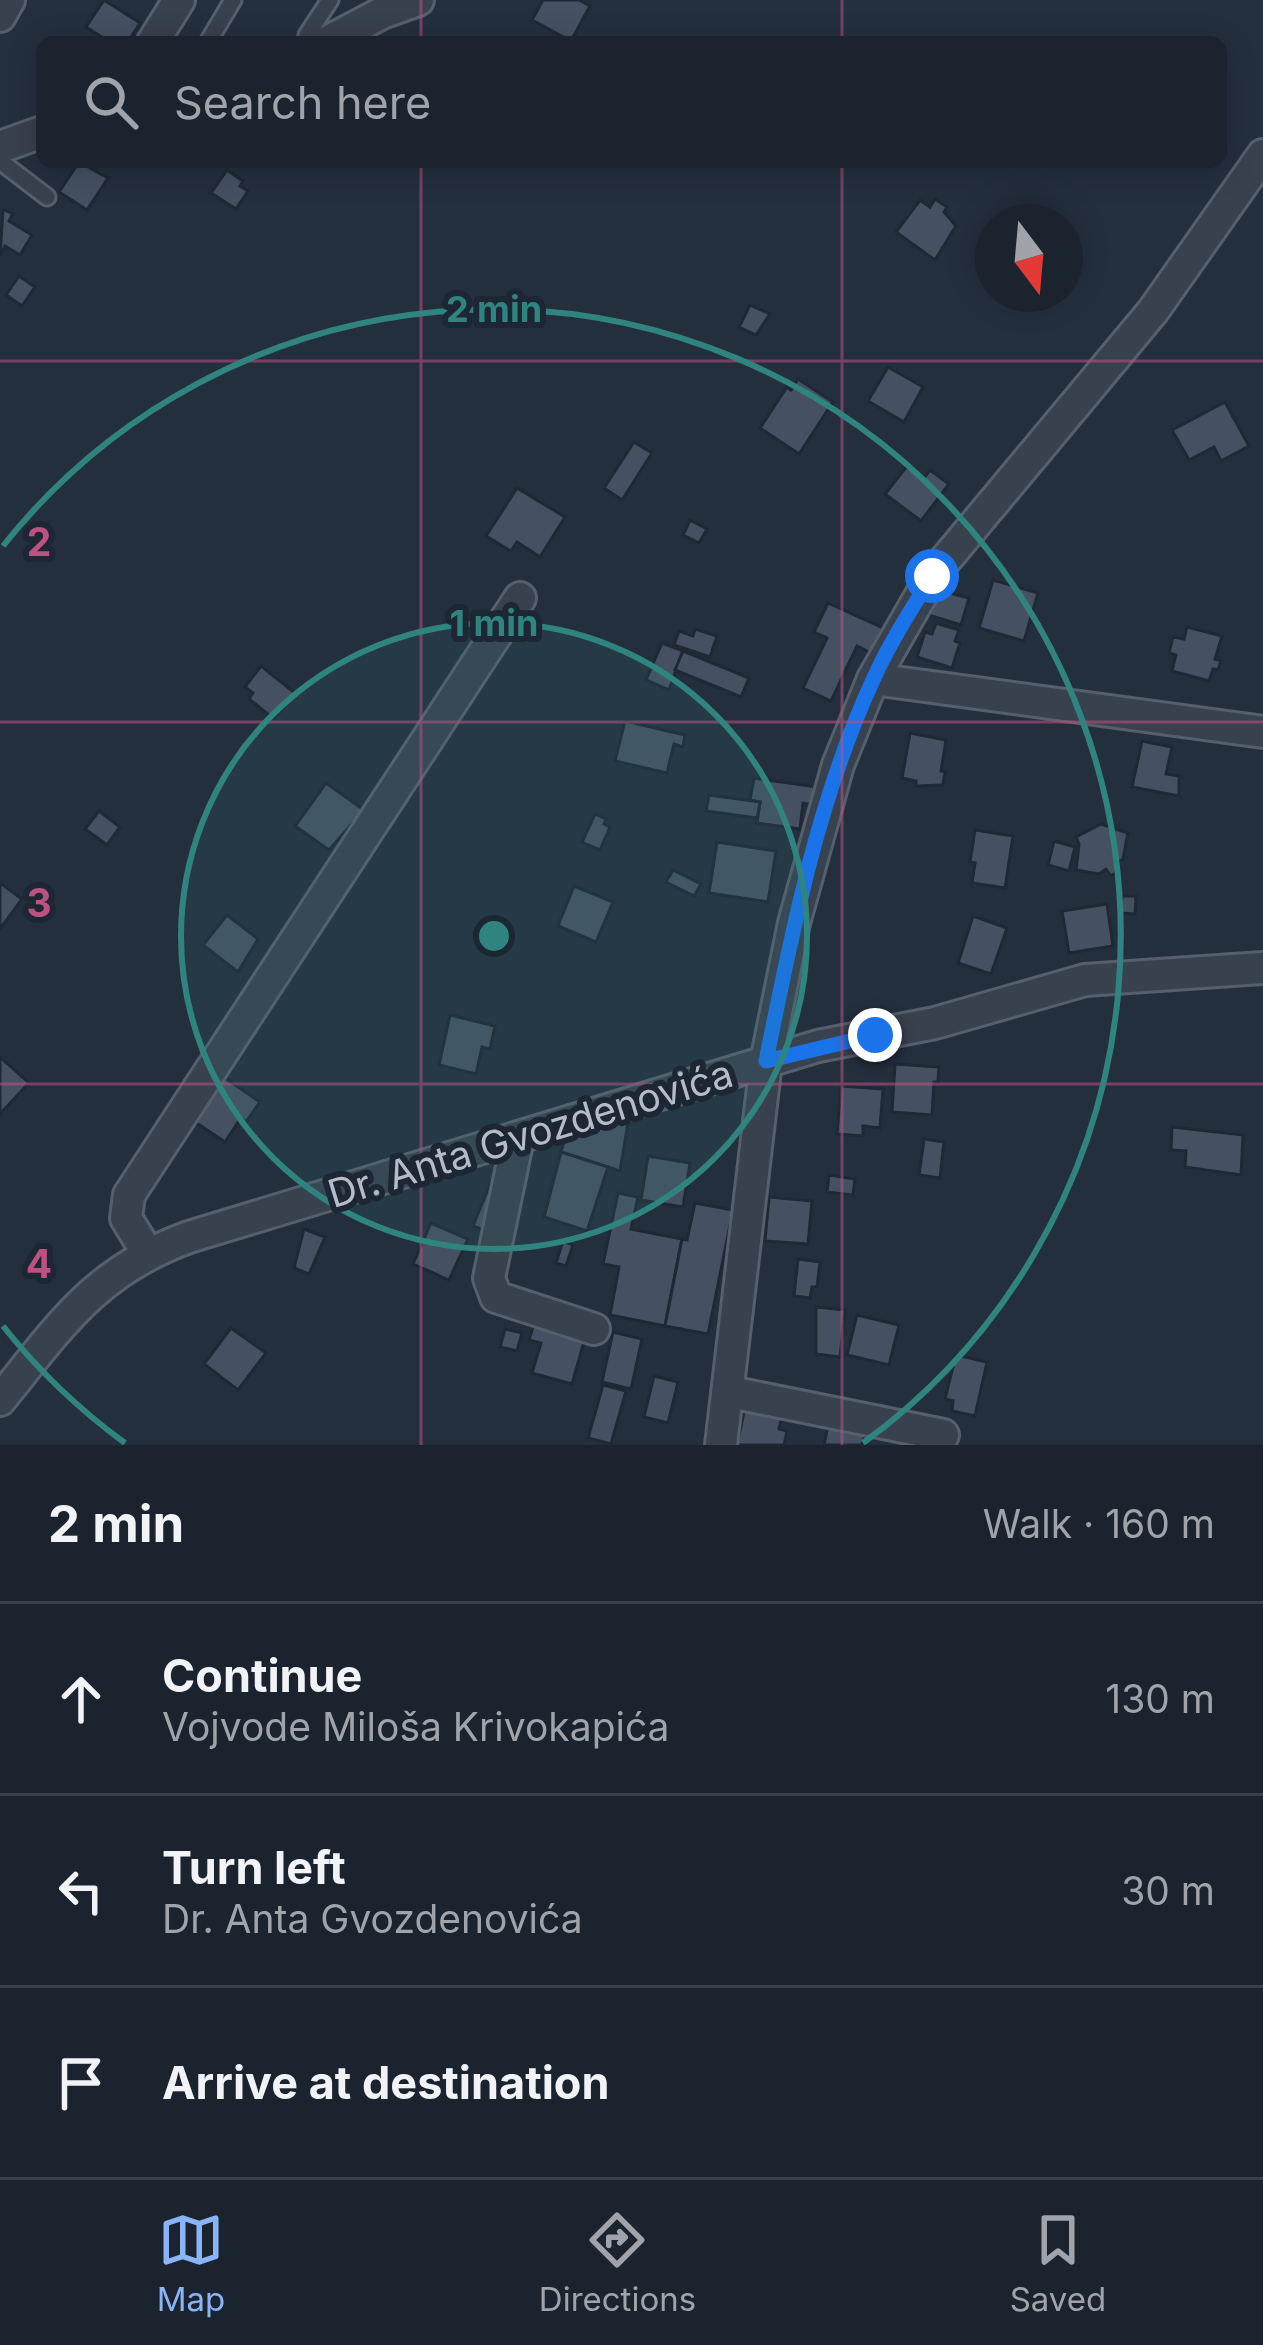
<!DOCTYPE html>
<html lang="en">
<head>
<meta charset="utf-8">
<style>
  :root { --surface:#1b232e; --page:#282f3a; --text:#f1f3f6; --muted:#a0a4aa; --line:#39404a; --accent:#8ab4f8 }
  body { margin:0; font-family:Inter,sans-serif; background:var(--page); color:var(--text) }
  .compass { position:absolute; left:975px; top:204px; width:108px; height:108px; border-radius:50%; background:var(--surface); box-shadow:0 6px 30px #0003; rotate:164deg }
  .stop { position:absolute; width:36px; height:36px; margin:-27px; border:9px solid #1a73e8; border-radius:50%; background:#fff }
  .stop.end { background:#1a73e8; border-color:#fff; box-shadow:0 3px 12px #0008 }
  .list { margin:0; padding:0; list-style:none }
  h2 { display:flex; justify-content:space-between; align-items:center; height:156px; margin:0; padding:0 48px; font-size:51px }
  h2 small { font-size:39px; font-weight:400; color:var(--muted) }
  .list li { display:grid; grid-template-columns:78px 1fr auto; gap:36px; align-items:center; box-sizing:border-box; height:192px; padding:0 48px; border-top:3px solid var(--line) }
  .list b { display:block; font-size:45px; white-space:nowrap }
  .list p { margin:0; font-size:39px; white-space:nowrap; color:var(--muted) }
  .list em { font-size:39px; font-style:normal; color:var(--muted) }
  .icon { flex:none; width:66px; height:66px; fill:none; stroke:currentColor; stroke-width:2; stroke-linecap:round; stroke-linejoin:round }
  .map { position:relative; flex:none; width:1263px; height:1445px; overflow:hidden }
  .search { position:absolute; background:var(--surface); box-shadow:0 6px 30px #0003; left:36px; right:36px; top:36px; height:132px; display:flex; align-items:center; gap:30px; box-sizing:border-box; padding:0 42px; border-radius:18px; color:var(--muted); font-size:45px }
  .sheet { height:732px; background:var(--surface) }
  nav { display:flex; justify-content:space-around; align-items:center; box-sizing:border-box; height:168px; border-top:3px solid var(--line); background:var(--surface); font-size:33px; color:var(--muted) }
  nav a { display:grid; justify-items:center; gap:6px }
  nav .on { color:var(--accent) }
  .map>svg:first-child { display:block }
</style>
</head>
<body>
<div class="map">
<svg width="1263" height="1445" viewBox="0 0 1263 1445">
  <rect width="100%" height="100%" fill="#242f3e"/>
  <g fill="#455162" stroke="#1f2835" stroke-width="3">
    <path d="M 104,0 L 140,23 L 128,42 L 110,42 L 86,27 Z"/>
    <path d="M 543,0 L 579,0 L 590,6 L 571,41 L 532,20 Z"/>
    <path d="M 79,162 L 108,178 L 87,210 L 59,192 Z"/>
    <path d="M 227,170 L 243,181 L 240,186 L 248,191 L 236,209 L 211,193 Z"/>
    <path d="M 935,199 L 947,207 L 944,212 L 956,226 L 935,260 L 896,232 L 920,200 L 930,207 Z"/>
    <path d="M 3,209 L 13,214 L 9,221 L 32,235 L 20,255 L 5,246 L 0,256 Z"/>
    <path d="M 19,276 L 35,287 L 22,306 L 6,295 Z"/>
    <path d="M 750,305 L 770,314 L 756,335 L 739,327 Z"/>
    <path d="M 888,367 L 923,387 L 904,422 L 868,401 Z"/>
    <path d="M 798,379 L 833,402 L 799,454 L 760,428 L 787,387 L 791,390 Z"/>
    <path d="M 1225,402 L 1249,446 L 1221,461 L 1214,447 L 1189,460 L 1172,430 Z"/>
    <path d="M 634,442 L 652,453 L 622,500 L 604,488 Z"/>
    <path d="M 907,466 L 924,478 L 930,470 L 949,484 L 921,521 L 885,494 Z"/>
    <path d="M 517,488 L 565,517 L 540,557 L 517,542 L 511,551 L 486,536 Z"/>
    <path d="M 690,520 L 707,529 L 699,543 L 683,535 Z"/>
    <path d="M 993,580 L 1038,593 L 1024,641 L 979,628 Z"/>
    <path d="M 945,592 L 969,598 L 961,625 L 922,613 Z"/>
    <path d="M 828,603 L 883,628 L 871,653 L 857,646 L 831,701 L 803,688 L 827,638 L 814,632 Z"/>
    <path d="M 936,623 L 959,630 L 955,641 L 960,643 L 952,668 L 917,657 L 925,632 L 932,634 Z"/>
    <path d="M 1187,627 L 1222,636 L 1215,659 L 1221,661 L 1218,670 L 1213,669 L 1209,681 L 1172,671 L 1176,655 L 1169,653 L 1173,637 L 1184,639 Z"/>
    <path d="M 695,629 L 717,636 L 710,657 L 674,645 L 679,631 L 693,636 Z"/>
    <path d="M 662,643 L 683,651 L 669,690 L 646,680 Z"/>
    <path d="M 683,651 L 749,678 L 741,697 L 675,670 Z"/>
    <path d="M 261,666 L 295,693 L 274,719 L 249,699 L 253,693 L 245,687 Z"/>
    <path d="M 625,721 L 685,735 L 683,747 L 674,744 L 667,773 L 615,761 Z"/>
    <path d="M 910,733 L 946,740 L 941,771 L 945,771 L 943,785 L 916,786 L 916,781 L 902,778 Z"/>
    <path d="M 1142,741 L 1172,747 L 1166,774 L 1179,776 L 1179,796 L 1132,787 Z"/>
    <path d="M 754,778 L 817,787 L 814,805 L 803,803 L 800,829 L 757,823 L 760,802 L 750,800 Z"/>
    <path d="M 326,783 L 364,810 L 329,850 L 295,826 Z"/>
    <path d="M 709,795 L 760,802 L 757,818 L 706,811 Z"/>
    <path d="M 99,811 L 120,827 L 107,845 L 85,829 Z"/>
    <path d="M 595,814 L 606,819 L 604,824 L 610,827 L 600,850 L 582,842 Z"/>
    <path d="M 1101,824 L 1128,833 L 1123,859 L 1117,863 L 1121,869 L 1111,876 L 1106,869 L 1099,874 L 1076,870 L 1079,844 L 1076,837 Z"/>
    <path d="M 975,830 L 1013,836 L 1005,888 L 972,883 L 975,863 L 970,862 Z"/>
    <path d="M 1054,841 L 1075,847 L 1069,871 L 1048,865 Z"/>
    <path d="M 717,842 L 776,851 L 768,902 L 709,893 Z"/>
    <path d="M 673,870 L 701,884 L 694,896 L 666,882 Z"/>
    <path d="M 0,883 L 22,899 L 0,929 Z"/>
    <path d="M 574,886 L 613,902 L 596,942 L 558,926 Z"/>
    <path d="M 1122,896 L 1136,896 L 1135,914 L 1121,913 Z"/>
    <path d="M 1107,904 L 1113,946 L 1069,953 L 1062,911 Z"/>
    <path d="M 227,915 L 258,939 L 238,972 L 203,945 Z"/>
    <path d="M 973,916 L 1007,928 L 991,974 L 958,963 Z"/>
    <path d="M 450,1015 L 495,1026 L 490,1049 L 482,1047 L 476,1074 L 439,1065 Z"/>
    <path d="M 0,1057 L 29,1083 L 0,1114 Z"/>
    <path d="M 895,1064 L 939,1067 L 938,1082 L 934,1082 L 932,1115 L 892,1112 Z"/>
    <path d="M 222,1076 L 260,1102 L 246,1122 L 241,1118 L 225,1142 L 192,1120 Z"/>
    <path d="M 841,1086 L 883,1089 L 880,1128 L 863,1126 L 863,1136 L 837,1134 Z"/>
    <path d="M 629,1117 L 620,1171 L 561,1152 L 566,1134 Z"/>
    <path d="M 1172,1127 L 1243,1135 L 1241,1175 L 1185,1167 L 1186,1151 L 1171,1150 Z"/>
    <path d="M 924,1139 L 944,1142 L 940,1178 L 919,1175 Z"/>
    <path d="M 561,1152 L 608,1167 L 587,1231 L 544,1217 Z"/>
    <path d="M 648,1156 L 690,1163 L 683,1207 L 641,1200 Z"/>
    <path d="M 829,1175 L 855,1179 L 853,1195 L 827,1192 Z"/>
    <path d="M 491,1182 L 506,1188 L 488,1232 L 473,1226 Z"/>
    <path d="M 618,1193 L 638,1197 L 631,1229 L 682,1239 L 665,1326 L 610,1315 L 619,1267 L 603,1264 Z"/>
    <path d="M 769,1197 L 812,1201 L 808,1244 L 765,1241 Z"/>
    <path d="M 695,1203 L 733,1210 L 708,1334 L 665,1326 L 682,1239 L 687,1240 Z"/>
    <path d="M 431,1223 L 468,1239 L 449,1280 L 413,1264 Z"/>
    <path d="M 304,1229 L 325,1237 L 309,1274 L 294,1268 Z"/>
    <path d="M 563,1241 L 573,1245 L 566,1266 L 556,1263 Z"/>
    <path d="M 798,1259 L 820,1262 L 817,1287 L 812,1287 L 810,1298 L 794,1296 Z"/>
    <path d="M 816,1307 L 845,1310 L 840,1357 L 816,1354 Z"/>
    <path d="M 857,1315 L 899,1325 L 889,1365 L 847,1355 Z"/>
    <path d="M 536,1317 L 585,1338 L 572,1384 L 532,1373 L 541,1343 L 529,1340 Z"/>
    <path d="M 231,1328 L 266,1353 L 238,1390 L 204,1364 Z"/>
    <path d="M 505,1329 L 522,1333 L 517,1351 L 500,1347 Z"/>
    <path d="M 613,1332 L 642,1339 L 631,1389 L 602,1382 Z"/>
    <path d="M 956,1355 L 987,1362 L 975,1416 L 952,1411 L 953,1401 L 945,1399 Z"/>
    <path d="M 654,1376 L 678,1382 L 668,1423 L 644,1417 Z"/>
    <path d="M 603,1385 L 626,1391 L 611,1444 L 588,1438 Z"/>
    <path d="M 745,1407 L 782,1415 L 779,1429 L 787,1431 L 784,1445 L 737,1445 Z"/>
    <path d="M 828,1426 L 865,1435 L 862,1445 L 824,1445 Z"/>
  </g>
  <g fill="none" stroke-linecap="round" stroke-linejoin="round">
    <g stroke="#565f6c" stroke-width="21">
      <g id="lane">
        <path d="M 208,42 L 233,0"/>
        <path d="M 307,42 L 307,35 L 330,0"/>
        <path d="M 0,161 L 47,197"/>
      </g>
    </g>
    <g stroke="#565f6c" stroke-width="36">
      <g id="street">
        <path d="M 0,16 L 9,0"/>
        <path d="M 153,42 L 179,0"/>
        <path d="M 327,42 L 382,13 L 418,0"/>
        <path d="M 0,147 L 42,132"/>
        <path d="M 873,679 L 1263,732"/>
        <path d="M 518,1138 L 489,1278 L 496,1297 L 594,1329"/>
        <path d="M 148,1254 L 126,1218 L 129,1195 L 520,598"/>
        <path d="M 730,1392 L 943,1435"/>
        <path d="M 0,1400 C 60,1326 95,1271 189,1237 L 818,1046 L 935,1023 L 1085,980 L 1263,968"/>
        <path d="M 721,1445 L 766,1062 L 794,923 L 838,765 L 873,679 L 932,576 L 1153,311 L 1263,155"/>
      </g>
    </g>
    <use href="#lane" stroke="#38414e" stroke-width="15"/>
    <use href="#street" stroke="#38414e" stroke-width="30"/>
  </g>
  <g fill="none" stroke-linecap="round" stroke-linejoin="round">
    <path stroke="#1a73e8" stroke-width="15" d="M 875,1035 L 766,1061 C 792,933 817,801 873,680 C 889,644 911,610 932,576"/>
  </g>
  <path fill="none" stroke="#bd5182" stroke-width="3" stroke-opacity="0.55" d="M 421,0 L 421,42M 842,0 L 842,42M 421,162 L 421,1445M 842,162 L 842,1445M 0,361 L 1263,361M 0,722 L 1263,722M 0,1084 L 1263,1084"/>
  <circle cx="494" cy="936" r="313" fill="#308480" fill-opacity=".12"/>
  <g fill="none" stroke="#308480" stroke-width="6">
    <circle cx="494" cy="936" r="313"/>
    <path d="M125 1443A627 627 0 0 1 3 1326M3 546A627 627 0 1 1 863 1443"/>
  </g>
  <g text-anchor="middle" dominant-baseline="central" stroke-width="12" stroke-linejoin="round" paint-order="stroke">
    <g font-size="39" fill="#b4bcc9" stroke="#1d2633">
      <text transform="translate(530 1133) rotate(-17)">Dr. Anta Gvozdenovića</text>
    </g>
  </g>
  <g font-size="39" text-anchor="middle" font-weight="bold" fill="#bd5182" stroke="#1d2633" stroke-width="12" stroke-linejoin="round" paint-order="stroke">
    <text x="39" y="556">2</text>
    <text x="39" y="917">3</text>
    <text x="39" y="1278">4</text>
  </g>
  <circle cx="494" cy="936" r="18" fill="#308480" stroke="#1d2633" stroke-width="6"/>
  <g font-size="36" text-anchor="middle" font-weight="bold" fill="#308480" stroke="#1d2633" stroke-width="12" stroke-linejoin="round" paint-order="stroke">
    <text x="494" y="322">2 min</text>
    <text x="494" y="636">1 min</text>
  </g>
</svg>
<svg class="compass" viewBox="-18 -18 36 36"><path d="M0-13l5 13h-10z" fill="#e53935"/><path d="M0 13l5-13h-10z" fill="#a0a4aa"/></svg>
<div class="stop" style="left:932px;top:576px"></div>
<div class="stop end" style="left:875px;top:1035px"></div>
<div class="search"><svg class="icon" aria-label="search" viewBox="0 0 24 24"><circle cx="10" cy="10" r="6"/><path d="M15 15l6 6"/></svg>Search here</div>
</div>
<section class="sheet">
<h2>2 min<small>Walk · 160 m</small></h2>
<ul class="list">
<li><svg class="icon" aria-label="ahead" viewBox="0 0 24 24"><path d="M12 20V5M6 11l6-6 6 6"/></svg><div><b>Continue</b><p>Vojvode Miloša Krivokapića</p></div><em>130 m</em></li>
<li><svg class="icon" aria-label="left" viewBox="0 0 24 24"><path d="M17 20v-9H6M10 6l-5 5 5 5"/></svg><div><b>Turn left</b><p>Dr. Anta Gvozdenovića</p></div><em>30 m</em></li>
<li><svg class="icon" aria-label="arrive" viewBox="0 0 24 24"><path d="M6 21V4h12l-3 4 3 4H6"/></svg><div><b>Arrive at destination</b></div></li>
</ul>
</section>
<nav>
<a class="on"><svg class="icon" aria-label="map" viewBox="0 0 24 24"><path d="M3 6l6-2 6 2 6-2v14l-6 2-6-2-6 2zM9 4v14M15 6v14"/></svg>Map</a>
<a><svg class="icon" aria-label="directions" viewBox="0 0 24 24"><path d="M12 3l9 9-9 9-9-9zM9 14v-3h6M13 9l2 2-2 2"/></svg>Directions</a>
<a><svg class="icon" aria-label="saved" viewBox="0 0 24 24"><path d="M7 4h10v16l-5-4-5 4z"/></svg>Saved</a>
</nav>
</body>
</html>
